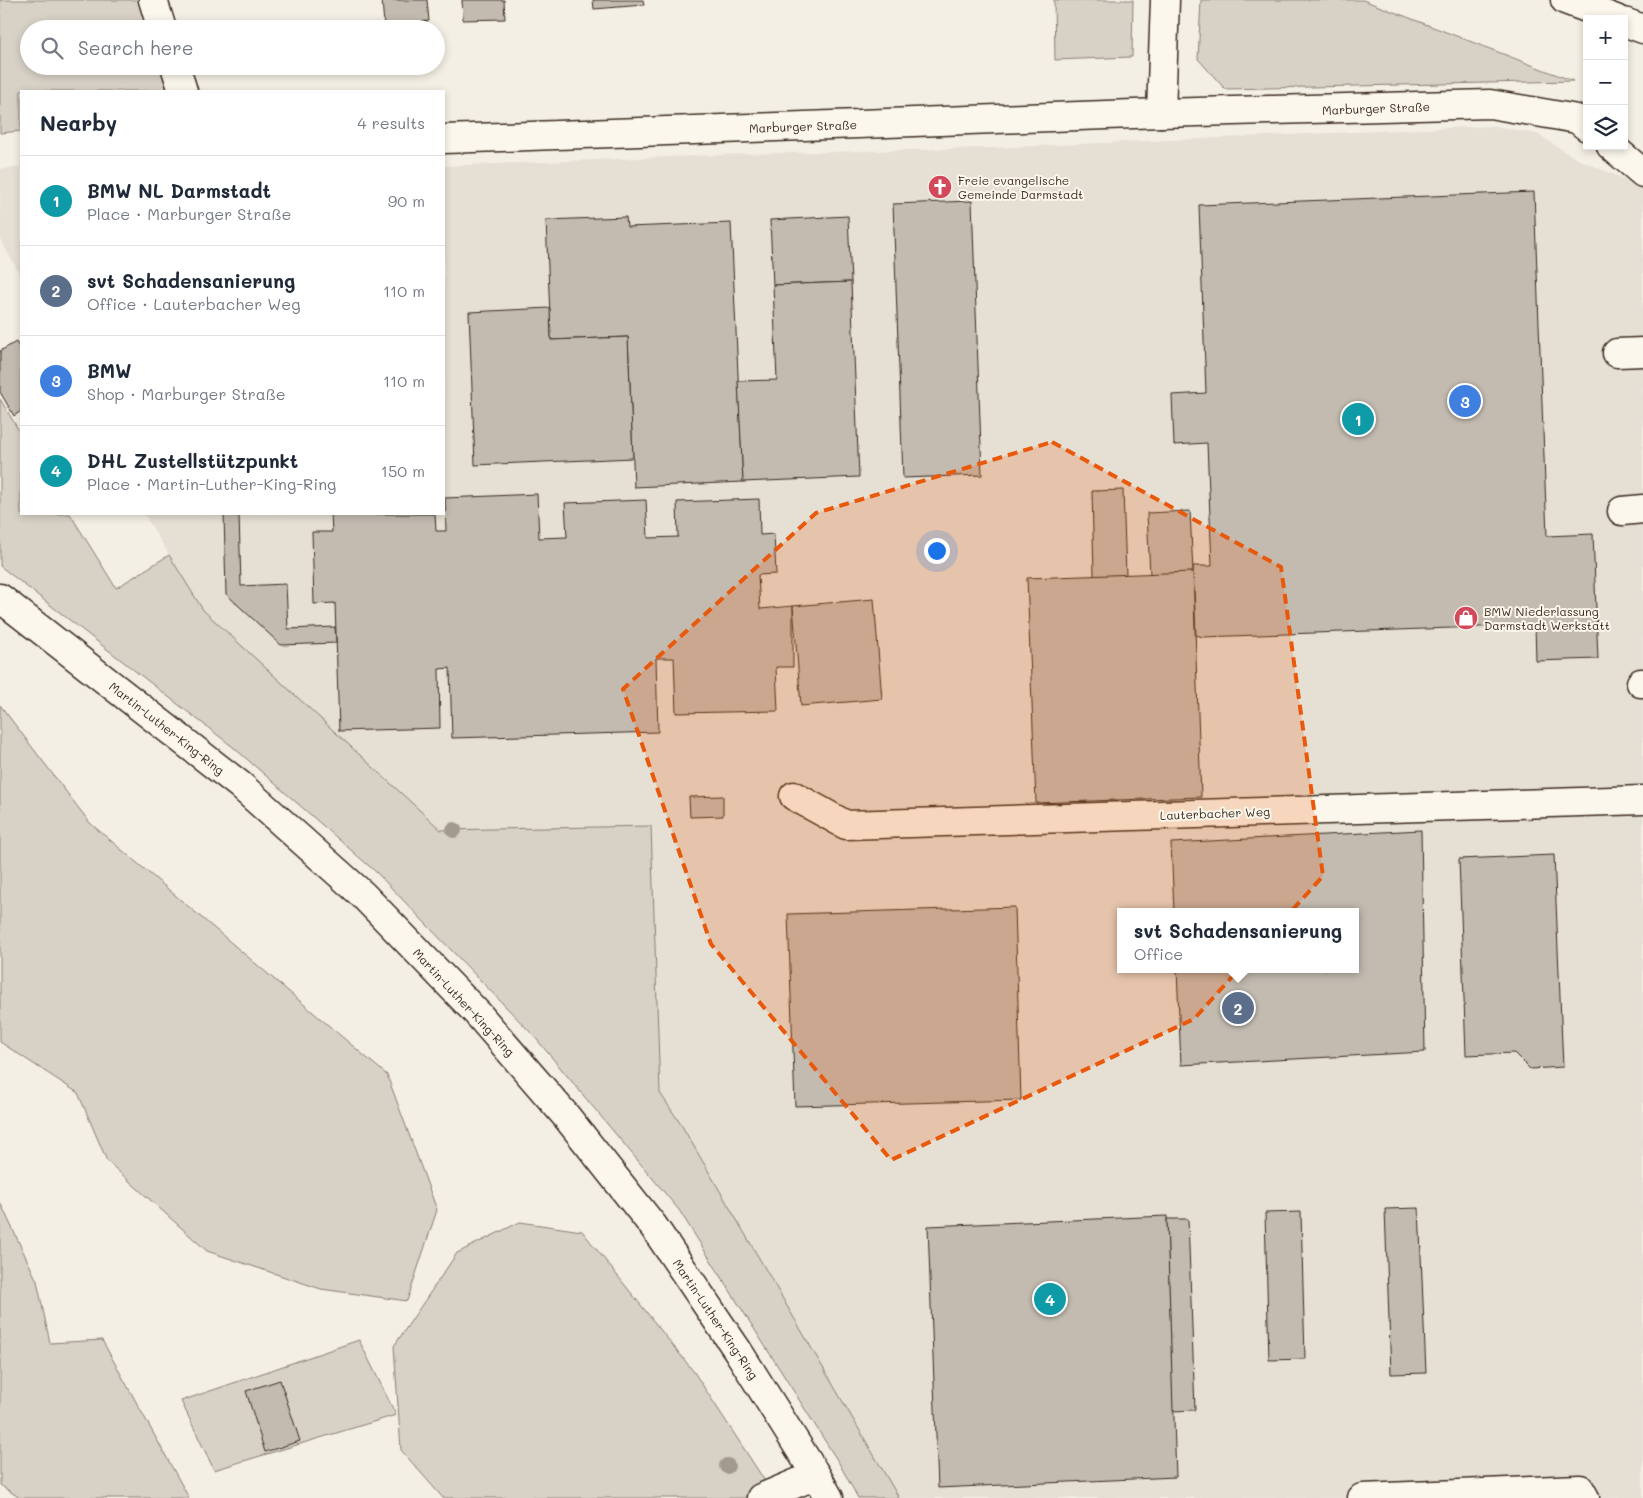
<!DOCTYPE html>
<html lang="en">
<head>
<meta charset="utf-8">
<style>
  :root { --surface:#fff; --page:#f2f2f3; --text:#1f2937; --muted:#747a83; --line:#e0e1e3; --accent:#ea580c }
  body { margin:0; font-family:Mali,sans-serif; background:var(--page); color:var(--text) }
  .controls { position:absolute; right:15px; top:15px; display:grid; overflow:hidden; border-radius:0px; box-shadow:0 2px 8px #0003 }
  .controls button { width:45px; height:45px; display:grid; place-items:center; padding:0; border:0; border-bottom:1px solid var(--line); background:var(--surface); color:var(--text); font:25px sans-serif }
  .you { position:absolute; left:936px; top:550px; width:18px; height:18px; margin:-12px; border:4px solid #fff; border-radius:50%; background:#1a73e8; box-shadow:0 0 0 8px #1a73e833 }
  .badge { display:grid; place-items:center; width:32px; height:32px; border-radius:50%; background:var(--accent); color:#fff; font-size:16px; font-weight:700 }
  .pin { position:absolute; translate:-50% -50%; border:2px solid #fff; box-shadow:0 1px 5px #0006 }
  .popup { position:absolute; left:1117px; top:908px; width:242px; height:65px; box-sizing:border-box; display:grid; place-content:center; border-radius:0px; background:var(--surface); filter:drop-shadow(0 1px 4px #0005); font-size:16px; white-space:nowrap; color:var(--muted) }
  .popup b { font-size:19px; color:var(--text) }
  .popup::after { content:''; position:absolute; left:50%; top:100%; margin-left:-10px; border:10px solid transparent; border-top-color:var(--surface) }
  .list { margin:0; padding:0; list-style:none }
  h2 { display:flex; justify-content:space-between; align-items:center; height:65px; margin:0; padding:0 20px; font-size:21px }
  h2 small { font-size:16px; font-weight:400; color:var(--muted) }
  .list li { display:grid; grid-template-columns:32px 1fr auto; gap:15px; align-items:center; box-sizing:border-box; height:90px; padding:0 20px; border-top:1px solid var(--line) }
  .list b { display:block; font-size:19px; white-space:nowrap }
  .list p { margin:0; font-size:16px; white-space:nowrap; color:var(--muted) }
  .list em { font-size:16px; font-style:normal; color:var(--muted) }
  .icon { flex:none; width:28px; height:28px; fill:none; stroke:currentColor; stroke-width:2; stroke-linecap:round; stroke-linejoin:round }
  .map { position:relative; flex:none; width:1643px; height:1498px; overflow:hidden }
  .search { position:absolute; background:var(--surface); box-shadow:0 2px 8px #0003; left:20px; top:20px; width:425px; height:55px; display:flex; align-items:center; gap:12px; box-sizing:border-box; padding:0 18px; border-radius:28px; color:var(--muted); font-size:19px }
  .panel { position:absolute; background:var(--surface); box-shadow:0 2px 8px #0003; left:20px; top:90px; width:425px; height:425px; border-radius:0px }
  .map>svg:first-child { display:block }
</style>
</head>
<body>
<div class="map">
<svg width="1643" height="1498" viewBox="0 0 1643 1498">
  <rect width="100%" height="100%" fill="#f3efe4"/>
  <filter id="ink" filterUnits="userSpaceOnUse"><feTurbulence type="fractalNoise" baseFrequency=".02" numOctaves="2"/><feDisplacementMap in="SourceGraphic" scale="10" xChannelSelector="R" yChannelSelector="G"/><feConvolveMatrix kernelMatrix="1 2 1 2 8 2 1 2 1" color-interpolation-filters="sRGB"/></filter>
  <g filter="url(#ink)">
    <g fill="#e5dfd4" fill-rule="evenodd">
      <path d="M 1494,126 L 1537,134 L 1575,158 L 1643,187 L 1643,1498 L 899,1498 L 682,1126 L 660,1093 L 651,826 L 441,831 L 203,610 L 144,514 L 444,514 L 444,166 L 742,154 L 989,148 ZM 1120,912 L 1356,912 L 1356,969 L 1120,969 Z"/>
      <path d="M 21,167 L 21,276 L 0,239 L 0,169 Z"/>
    </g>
    <g fill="#d8d1c6" stroke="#8a7e72">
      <path d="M 0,0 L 142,0 L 152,29 L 29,29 L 29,66 L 164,66 L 172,91 L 21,91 L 21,131 L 0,133 Z"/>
      <path d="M 1054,0 L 1133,0 L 1132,57 L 1055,60 Z"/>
      <path d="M 1201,0 L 1363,0 L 1573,81 L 1225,89 L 1198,59 Z"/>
      <path d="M 0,399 L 21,434 L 21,514 L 70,514 L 116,588 L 169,555 L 203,610 L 441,830 L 651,826 L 660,1093 L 682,1126 L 899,1498 L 858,1498 L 839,1463 L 679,1210 L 533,1035 L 376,872 L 233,747 L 0,566 Z"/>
      <path d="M 0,705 L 90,823 L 387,1075 L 437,1210 L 407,1301 L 321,1289 L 207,1251 L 107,1161 L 78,1093 L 0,1042 Z"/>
      <path d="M 0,1202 L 37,1281 L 50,1343 L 102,1340 L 189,1498 L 20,1498 L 0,1485 Z"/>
      <path d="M 520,1222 L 582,1231 L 694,1372 L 776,1498 L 443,1498 L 401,1450 L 394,1346 L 457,1253 Z"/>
      <path d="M 359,1340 L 396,1415 L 214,1470 L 181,1401 Z"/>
    </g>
    <g fill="#c3bbb0" stroke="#3b2a1e">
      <path d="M 382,0 L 427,0 L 429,21 L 384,25 Z"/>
      <path d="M 462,0 L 504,0 L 505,19 L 463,20 Z"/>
      <path d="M 593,0 L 643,0 L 644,5 L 594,9 Z"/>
      <path d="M 1534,192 L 1547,536 L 1593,534 L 1598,659 L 1536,661 L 1535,625 L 1203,637 L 1196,635 L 1193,566 L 1212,566 L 1207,443 L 1174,445 L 1172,395 L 1206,393 L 1199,205 Z"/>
      <path d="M 972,201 L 982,475 L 903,478 L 893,204 Z"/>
      <path d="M 848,216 L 851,282 L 773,285 L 770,220 Z"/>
      <path d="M 626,217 L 627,227 L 731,223 L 743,482 L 634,487 L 628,337 L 551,340 L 546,220 Z"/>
      <path d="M 851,282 L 859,477 L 743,482 L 738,381 L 777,380 L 773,285 Z"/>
      <path d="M 550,308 L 551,340 L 628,337 L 633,458 L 475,465 L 469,312 Z"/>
      <path d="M 16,342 L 21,350 L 21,411 L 14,416 L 0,392 L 0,351 Z"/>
      <path d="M 1123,490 L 1126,575 L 1094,576 L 1092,491 Z"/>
      <path d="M 537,494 L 539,538 L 567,537 L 565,503 L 646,500 L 648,538 L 678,537 L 677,502 L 759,499 L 760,535 L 774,534 L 776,574 L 758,575 L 760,609 L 793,606 L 793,667 L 776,667 L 778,711 L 676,713 L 674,658 L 656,658 L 658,732 L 452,738 L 450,668 L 439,669 L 440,728 L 339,731 L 335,603 L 314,604 L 312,532 L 332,532 L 331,514 L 435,514 L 436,531 L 446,531 L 445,498 Z"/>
      <path d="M 1190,511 L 1193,572 L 1150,575 L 1147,513 Z"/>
      <path d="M 224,514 L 239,514 L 241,586 L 286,584 L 288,629 L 335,627 L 336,643 L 281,645 L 226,594 Z"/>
      <path d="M 1193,572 L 1201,797 L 1036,803 L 1027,578 Z"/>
      <path d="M 874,599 L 882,699 L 801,706 L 793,606 Z"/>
      <path d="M 723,796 L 723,816 L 690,817 L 689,797 Z"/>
      <path d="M 1421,830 L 1425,1052 L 1181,1065 L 1177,969 L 1356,969 L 1356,912 L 1174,912 L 1171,843 Z"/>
      <path d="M 1554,855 L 1563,1067 L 1530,1069 L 1514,1053 L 1466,1055 L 1459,859 Z"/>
      <path d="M 1015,907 L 1021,1100 L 795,1106 L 788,914 Z"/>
      <path d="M 1419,1208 L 1426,1373 L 1391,1374 L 1385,1209 Z"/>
      <path d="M 1301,1212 L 1305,1359 L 1269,1360 L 1265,1213 Z"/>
      <path d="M 1167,1216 L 1176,1477 L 938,1488 L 928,1226 Z"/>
      <path d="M 1167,1219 L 1188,1219 L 1195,1410 L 1173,1411 Z"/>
      <path d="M 280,1380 L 300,1441 L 265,1452 L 246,1391 Z"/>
    </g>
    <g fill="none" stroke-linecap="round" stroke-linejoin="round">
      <g stroke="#3b2a1e" stroke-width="31">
        <g id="minor">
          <path d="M 153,0 L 162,29"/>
          <path d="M 1565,0 L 1616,19"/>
          <path d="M 1624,22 L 1643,29"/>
          <path d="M 175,66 L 183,91"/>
          <path d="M 1161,113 L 1165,0"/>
          <path d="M 444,139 L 1161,113 L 1490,104 L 1577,119 L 1587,127"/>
          <path d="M 1611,146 L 1643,173"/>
          <path d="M 1617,353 L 1643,352"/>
          <path d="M 1622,511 L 1643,509"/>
          <path d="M 1641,683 L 1643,683"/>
          <path d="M 794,796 L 846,825 L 1643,800"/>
          <path d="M 761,1498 L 816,1475"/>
          <path d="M 1362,1498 L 1580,1489 L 1585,1498"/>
        </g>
      </g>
      <g stroke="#3b2a1e" stroke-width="31">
        <path id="major" d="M 0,598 L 240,785 L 363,895 L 478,1014 L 566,1116 L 654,1227 L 738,1351 L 816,1475 L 829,1498"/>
      </g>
      <use href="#minor" stroke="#fbf7ec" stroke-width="28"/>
      <use href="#major" stroke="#fbf7ec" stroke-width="28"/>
    </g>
    <g fill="#a39a8e">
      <circle cx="454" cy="830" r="8"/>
      <circle cx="727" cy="1466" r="8"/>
    </g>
  </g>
  <path fill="#e8590c" fill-opacity="0.2" stroke="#e8590c" stroke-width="4" stroke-dasharray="10 6" stroke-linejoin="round" d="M 1052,442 L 1281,567 L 1323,876 L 1194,1019 L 891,1160 L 711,944 L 623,689 L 816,513 Z"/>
  <defs>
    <g id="church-disc" transform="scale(1.25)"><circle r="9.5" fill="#d1495b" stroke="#fbf7ec"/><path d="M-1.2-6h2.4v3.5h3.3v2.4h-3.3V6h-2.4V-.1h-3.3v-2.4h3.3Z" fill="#fff"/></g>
    <g id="shop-disc" transform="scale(1.25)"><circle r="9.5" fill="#d1495b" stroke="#fbf7ec"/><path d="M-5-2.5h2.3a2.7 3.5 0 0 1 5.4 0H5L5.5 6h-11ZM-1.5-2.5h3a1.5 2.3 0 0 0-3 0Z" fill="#fff"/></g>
  </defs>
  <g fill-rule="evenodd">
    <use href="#church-disc" x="940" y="187"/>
    <use href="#shop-disc" x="1466" y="618"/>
  </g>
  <g text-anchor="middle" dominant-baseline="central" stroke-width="4" stroke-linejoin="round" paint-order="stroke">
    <g font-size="12" fill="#3b2a1e" stroke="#fbf7ec">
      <text transform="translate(1376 108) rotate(-2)">Marburger Straße</text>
      <text transform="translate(803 126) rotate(-2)">Marburger Straße</text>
      <text transform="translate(167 728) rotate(38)">Martin-Luther-King-Ring</text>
      <text transform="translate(1215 813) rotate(-2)">Lauterbacher Weg</text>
      <text transform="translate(464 1002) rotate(47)">Martin-Luther-King-Ring</text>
      <text transform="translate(716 1319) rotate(56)">Martin-Luther-King-Ring</text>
    </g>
    <g font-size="12" fill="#3b2a1e" stroke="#fbf7ec" text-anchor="start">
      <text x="958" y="180">Freie evangelische<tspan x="958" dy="14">Gemeinde Darmstadt</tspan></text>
      <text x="1484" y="611">BMW Niederlassung<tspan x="1484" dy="14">Darmstadt Werkstatt</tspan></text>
    </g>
  </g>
</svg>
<div class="controls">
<button>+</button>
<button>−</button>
<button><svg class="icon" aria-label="layers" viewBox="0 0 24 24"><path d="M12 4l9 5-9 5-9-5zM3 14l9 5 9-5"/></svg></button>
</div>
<div class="you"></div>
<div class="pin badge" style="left:1358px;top:419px;background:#0f9aa8">1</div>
<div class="pin badge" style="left:1238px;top:1008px;background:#5c6f8a">2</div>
<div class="popup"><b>svt Schadensanierung</b>Office</div>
<div class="pin badge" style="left:1465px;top:401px;background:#3f7fe0">3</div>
<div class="pin badge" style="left:1050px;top:1299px;background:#0f9aa8">4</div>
<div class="search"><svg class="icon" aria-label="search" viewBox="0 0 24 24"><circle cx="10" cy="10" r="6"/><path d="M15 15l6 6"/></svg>Search here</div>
<section class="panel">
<h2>Nearby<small>4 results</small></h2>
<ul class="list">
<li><span class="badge" style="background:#0f9aa8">1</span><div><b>BMW NL Darmstadt</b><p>Place · Marburger Straße</p></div><em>90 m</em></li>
<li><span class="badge" style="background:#5c6f8a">2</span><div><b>svt Schadensanierung</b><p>Office · Lauterbacher Weg</p></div><em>110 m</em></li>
<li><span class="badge" style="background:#3f7fe0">3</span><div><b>BMW</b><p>Shop · Marburger Straße</p></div><em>110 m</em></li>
<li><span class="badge" style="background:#0f9aa8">4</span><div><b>DHL Zustellstützpunkt</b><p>Place · Martin-Luther-King-Ring</p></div><em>150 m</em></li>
</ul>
</section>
</div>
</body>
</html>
